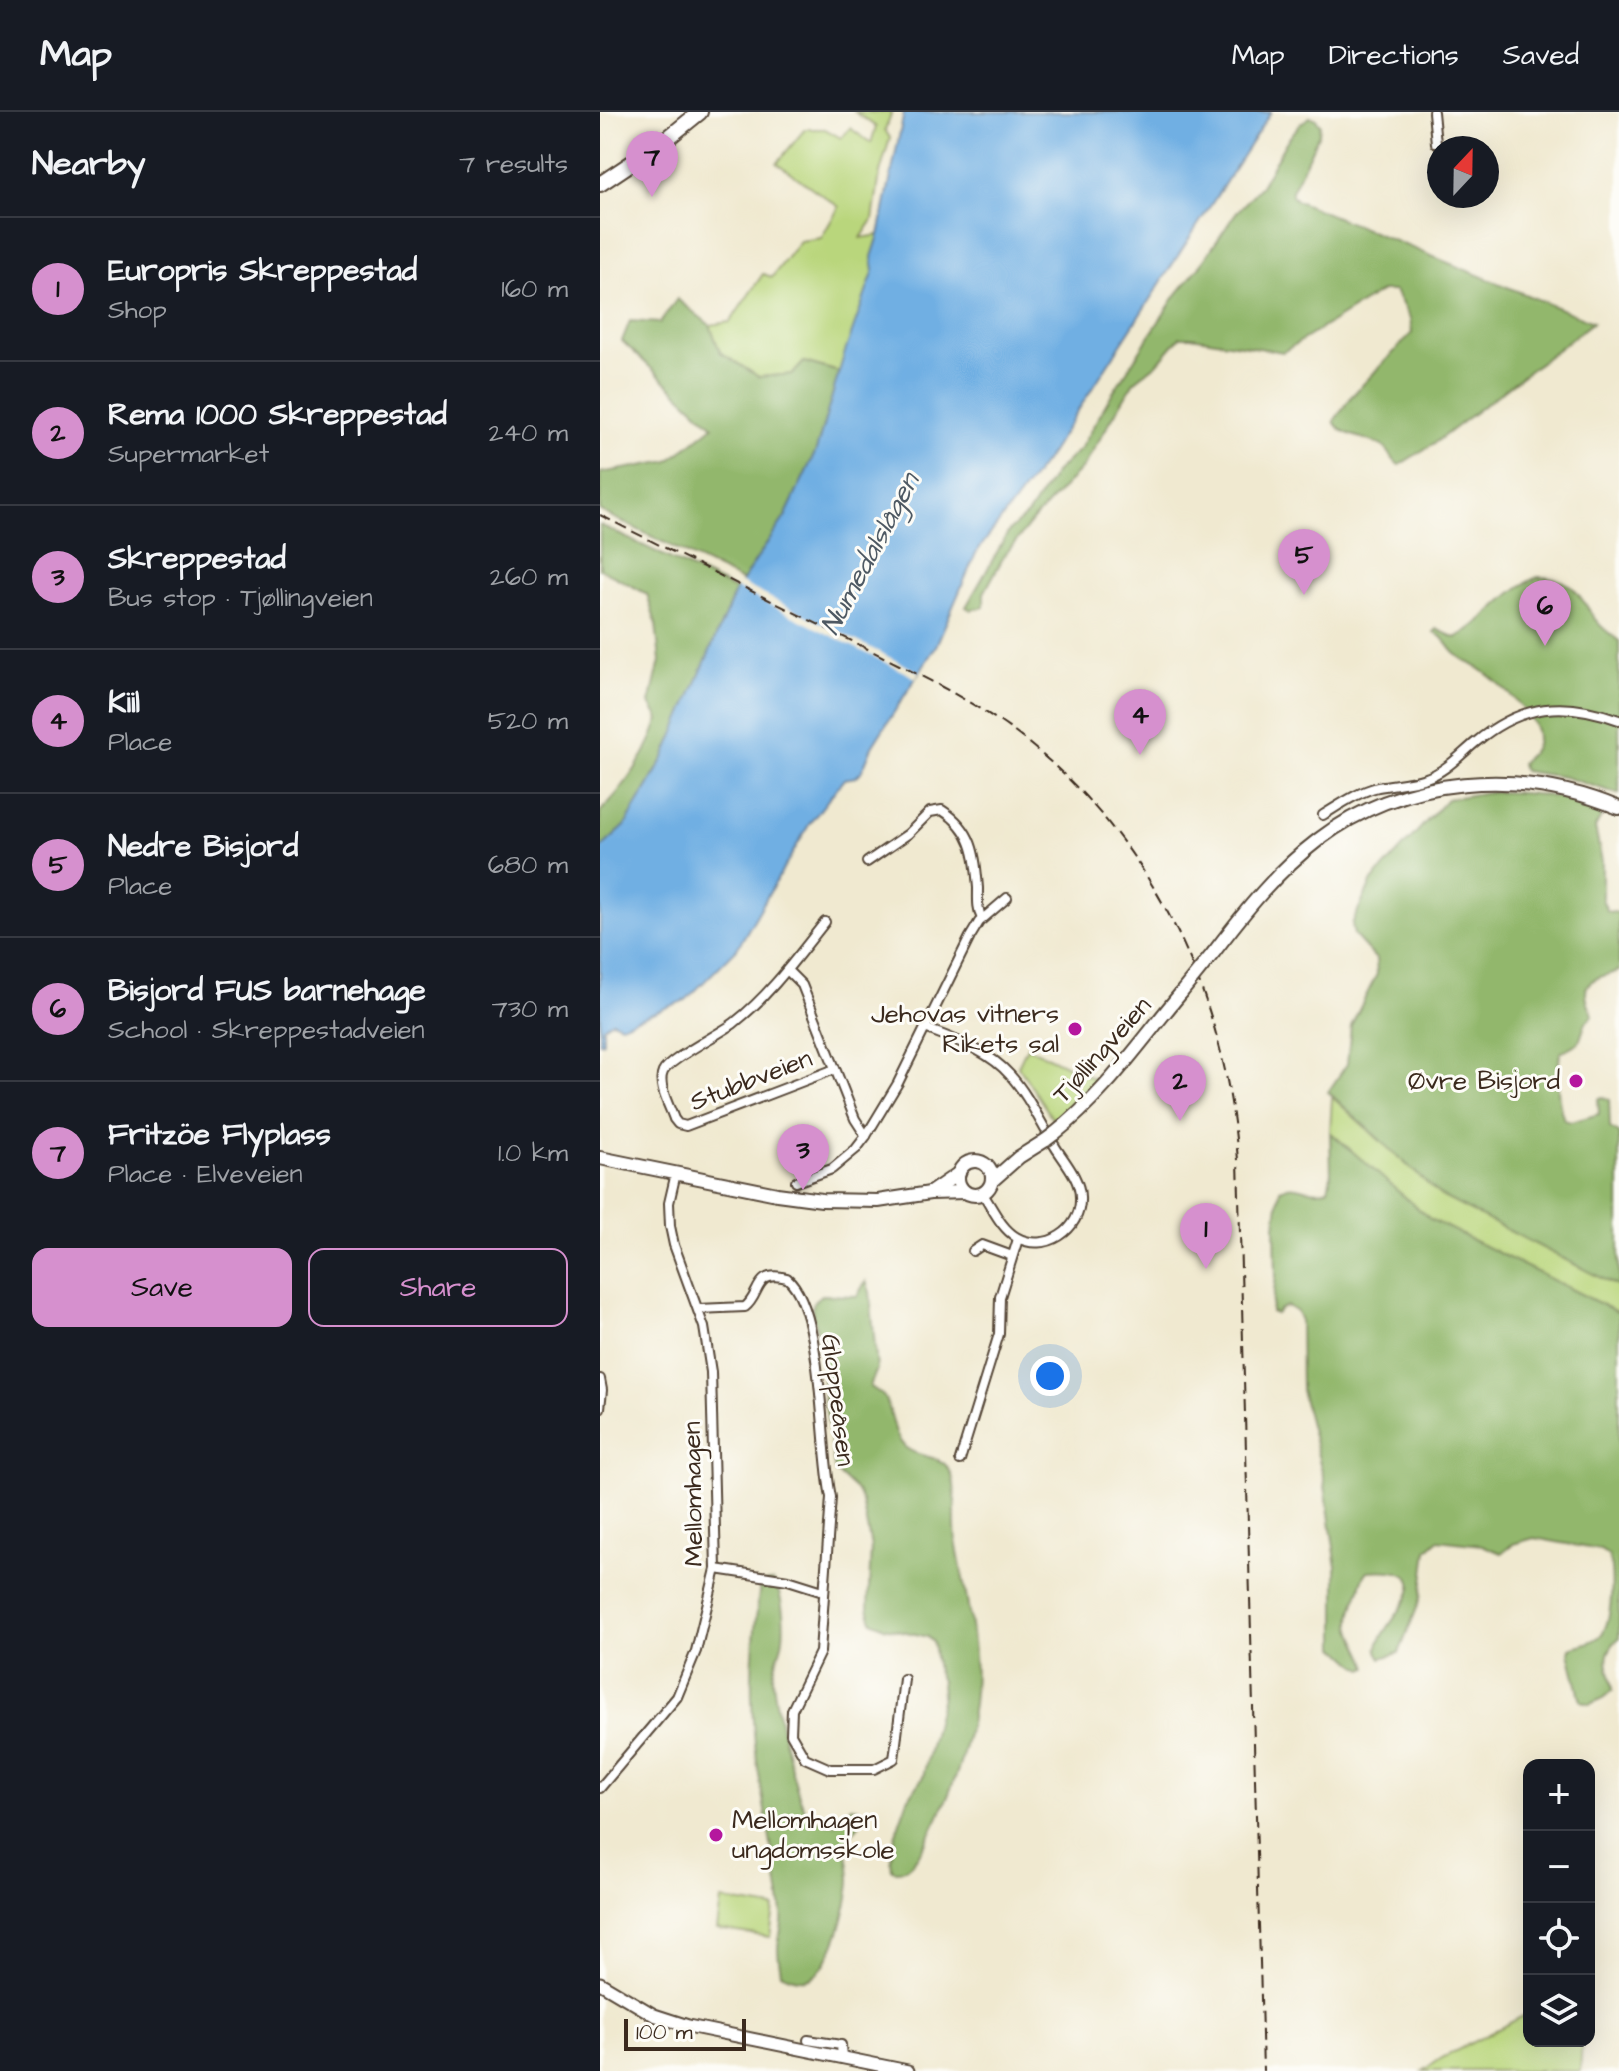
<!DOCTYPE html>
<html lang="en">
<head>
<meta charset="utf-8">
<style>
  :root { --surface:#171b24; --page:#242831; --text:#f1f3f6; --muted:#9ea1a6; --line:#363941; --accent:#d690ce }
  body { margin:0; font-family:"Architects Daughter",sans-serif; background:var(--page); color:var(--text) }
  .controls { position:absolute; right:24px; bottom:24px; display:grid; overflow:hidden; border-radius:16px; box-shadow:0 8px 32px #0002 }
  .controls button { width:72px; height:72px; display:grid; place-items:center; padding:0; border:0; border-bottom:2px solid var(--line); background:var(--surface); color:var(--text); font:40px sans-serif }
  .compass { position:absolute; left:827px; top:24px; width:72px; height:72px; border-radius:50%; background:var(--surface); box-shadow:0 8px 32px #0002; rotate:22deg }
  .scale { position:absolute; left:24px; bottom:20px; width:122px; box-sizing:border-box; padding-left:8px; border:4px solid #3b2a1e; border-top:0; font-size:22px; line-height:28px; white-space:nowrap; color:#3b2a1e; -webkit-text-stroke:6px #fdfcf7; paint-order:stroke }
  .you { position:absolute; left:450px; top:1264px; width:28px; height:28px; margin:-20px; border:6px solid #fff; border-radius:50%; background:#1a73e8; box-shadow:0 0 0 12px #1a73e833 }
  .badge { display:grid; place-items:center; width:52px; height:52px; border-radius:50%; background:var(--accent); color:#111; font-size:26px; font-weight:700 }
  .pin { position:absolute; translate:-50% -66px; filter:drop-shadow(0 2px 4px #0008) }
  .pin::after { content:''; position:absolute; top:42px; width:28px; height:24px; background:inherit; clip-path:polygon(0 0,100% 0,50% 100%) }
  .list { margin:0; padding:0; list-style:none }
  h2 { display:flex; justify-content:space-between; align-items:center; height:104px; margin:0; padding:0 32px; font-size:34px }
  h2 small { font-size:26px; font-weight:400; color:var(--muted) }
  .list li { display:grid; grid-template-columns:52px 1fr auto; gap:24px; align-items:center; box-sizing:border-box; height:144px; padding:0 32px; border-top:2px solid var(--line) }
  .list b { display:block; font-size:30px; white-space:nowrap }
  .list p { margin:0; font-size:26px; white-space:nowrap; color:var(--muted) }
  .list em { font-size:26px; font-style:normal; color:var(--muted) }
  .actions { display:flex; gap:16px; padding:24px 32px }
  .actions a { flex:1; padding:18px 0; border:2px solid var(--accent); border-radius:16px; text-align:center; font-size:28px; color:var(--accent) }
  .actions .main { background:var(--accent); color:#111 }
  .icon { flex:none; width:44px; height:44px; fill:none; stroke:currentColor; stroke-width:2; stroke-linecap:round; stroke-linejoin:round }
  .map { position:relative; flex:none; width:1019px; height:1959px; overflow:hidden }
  header { display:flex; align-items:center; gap:48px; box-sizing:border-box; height:112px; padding:0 40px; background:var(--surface); border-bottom:2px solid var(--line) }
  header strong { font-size:38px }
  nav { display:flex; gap:44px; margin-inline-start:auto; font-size:28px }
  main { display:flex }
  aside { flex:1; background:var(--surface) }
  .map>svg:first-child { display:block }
</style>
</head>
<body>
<header>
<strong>Map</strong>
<nav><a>Map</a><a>Directions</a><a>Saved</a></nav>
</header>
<main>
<aside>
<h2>Nearby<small>7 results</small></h2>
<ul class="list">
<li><span class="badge">1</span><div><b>Europris Skreppestad</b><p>Shop</p></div><em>160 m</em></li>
<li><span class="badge">2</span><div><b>Rema 1000 Skreppestad</b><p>Supermarket</p></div><em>240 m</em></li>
<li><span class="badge">3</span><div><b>Skreppestad</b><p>Bus stop · Tjøllingveien</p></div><em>260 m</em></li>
<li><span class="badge">4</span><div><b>Kiil</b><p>Place</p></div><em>520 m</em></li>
<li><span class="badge">5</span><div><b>Nedre Bisjord</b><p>Place</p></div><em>680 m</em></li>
<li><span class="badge">6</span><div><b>Bisjord FUS barnehage</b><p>School · Skreppestadveien</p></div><em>730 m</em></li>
<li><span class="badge">7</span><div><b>Fritzöe Flyplass</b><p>Place · Elveveien</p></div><em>1.0 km</em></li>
</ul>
<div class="actions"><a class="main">Save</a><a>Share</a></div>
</aside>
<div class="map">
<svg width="1019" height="1959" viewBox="0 0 1019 1959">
  <rect width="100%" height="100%" fill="#fdfcf7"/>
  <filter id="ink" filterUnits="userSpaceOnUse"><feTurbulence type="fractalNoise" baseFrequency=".0125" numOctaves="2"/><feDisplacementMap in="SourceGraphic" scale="16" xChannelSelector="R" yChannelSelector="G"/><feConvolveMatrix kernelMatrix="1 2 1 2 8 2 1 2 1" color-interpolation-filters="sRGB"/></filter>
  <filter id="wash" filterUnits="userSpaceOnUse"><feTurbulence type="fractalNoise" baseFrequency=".006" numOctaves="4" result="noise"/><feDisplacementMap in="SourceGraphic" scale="32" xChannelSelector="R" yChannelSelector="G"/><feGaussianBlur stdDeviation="1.8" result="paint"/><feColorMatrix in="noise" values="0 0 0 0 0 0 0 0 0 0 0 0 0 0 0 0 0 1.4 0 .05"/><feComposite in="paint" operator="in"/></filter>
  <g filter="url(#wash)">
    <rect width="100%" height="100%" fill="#f0e9d0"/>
    <g fill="#b9d67c" stroke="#7a804d" stroke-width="2">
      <path d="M 255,0 L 292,0 L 285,18 L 290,26 L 280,61 L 273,108 L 261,126 L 279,123 L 272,145 L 274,158 L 239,260 L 204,250 L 193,262 L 159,265 L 120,240 L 110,213 L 130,210 L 163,162 L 172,165 L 200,129 L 221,126 L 239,95 L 177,51 L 205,17 L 225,17 L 241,26 L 250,16 L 271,31 L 276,15 Z"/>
      <path d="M 427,935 L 499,969 L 455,1010 L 418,954 Z"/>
      <path d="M 732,985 L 841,1084 L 1019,1175 L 1019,1201 L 830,1107 L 818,1098 L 730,1020 Z"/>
      <path d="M 121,1788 L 174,1796 L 170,1825 L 117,1817 Z"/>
      <path d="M 929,1901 L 929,1929 L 982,1929 L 980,1959 L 823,1959 L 842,1946 Z"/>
    </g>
    <g fill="#92b76c" stroke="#667045" stroke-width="2">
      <path d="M 710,5 L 715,6 L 720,12 L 719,22 L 692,79 L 692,84 L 697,89 L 993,210 L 836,330 L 799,353 C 791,348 791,339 782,334 C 767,325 741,325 734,309 L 751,285 L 812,221 L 810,207 L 795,179 L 782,179 L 683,240 L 591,225 L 580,225 L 557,252 L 534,270 L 483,355 L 433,408 L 404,444 L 384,481 L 384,495 L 371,498 L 366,495 L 409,419 L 428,402 L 455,361 L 480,337 L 510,285 L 576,183 L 600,154 L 635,102 L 661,74 L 686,30 L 701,11 Z"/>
      <path d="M 77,187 L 110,213 L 120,240 L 159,265 L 193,262 L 204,250 L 239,260 L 216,339 L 185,405 L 142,469 L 0,399 L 0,361 L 69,349 L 113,314 L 22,229 L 30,209 L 60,211 Z"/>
      <path d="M 0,413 L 136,478 L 64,646 L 25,714 L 0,737 L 0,700 C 27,673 47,644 59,607 L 50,591 L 60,549 L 56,512 L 47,482 L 0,457 Z"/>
      <path d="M 938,465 C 975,466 977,481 995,507 C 1001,516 1011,522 1019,529 L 1019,682 L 964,665 L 923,659 L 921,651 C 929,644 937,637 937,625 C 937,604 899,571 883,559 C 874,553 864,549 856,542 C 848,535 845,524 834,521 L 836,517 L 856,526 C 887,510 905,478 938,465 Z"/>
      <path d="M 888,680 C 916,680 983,681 1001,705 L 995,716 L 1002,749 L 1002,787 L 1007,799 L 1019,801 L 1019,859 C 991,868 976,868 993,903 L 986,910 L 979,930 L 960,941 C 957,962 956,987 964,1008 L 971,1010 L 999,1002 L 998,987 L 1002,985 L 1009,987 L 1010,1016 L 1019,1021 L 1019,1175 L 841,1084 L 728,980 L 747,952 L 751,914 L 777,862 L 776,847 L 754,823 L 752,812 L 772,769 L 847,687 Z"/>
      <path d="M 730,1020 L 830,1107 L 1019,1201 L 1019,1526 C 998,1546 1011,1556 1013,1578 L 1004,1586 L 990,1592 L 981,1589 L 969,1541 L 970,1536 C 979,1533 993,1531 1000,1524 C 1013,1511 1014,1459 1008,1443 L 1000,1438 L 934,1426 L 913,1432 L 901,1441 L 882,1433 L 838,1428 L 827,1438 L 821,1486 L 799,1541 L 781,1546 L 777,1539 C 779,1510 859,1453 768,1459 C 761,1466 762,1474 758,1482 C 742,1520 757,1522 768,1555 L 764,1557 C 755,1554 744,1541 736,1535 L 736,1449 L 724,1367 L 701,1278 L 700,1206 L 697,1200 L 687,1194 L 680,1197 L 676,1202 L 671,1200 L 676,1165 L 675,1114 L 680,1077 C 696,1069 712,1084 728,1077 L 731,1063 Z"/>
      <path d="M 266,1169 L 270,1180 L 277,1257 L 270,1274 C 274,1278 280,1280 284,1285 C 294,1300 291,1321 305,1335 C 319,1348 343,1341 351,1361 C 358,1377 353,1409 356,1428 C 362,1466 372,1504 374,1543 C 379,1608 357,1673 326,1730 C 319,1742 308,1764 292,1758 L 291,1747 L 295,1724 L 308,1687 L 323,1665 L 342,1584 L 341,1569 L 337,1560 L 333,1530 L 328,1525 L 284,1515 L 272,1509 L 268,1496 L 271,1435 L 262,1390 L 257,1379 L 235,1359 L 224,1285 L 222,1240 L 212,1197 L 214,1189 L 221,1183 L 257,1184 Z"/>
      <path d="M 168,1469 L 174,1470 C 184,1486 186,1518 181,1536 C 178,1546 173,1555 173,1565 C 173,1585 195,1681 205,1697 C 212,1707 224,1713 236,1712 L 251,1694 L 258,1696 L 262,1702 L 262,1709 L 246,1729 C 246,1742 250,1754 250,1767 C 250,1789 232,1864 205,1867 C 198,1868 187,1864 181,1861 C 180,1853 178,1844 178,1837 C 178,1824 184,1814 182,1801 C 173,1730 154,1661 152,1589 C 151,1552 155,1511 160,1473 Z"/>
    </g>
    <path fill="#70afe3" stroke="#566c80" stroke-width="2" d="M 304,0 L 671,0 L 446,348 L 376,441 L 336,534 L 272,635 L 262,659 L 256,665 L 244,667 L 210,711 L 137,837 L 86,888 L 21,913 L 12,909 L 3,915 L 3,930 L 0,931 L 0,737 L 25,714 L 64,646 L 136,478 L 185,405 L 216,339 L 244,243 L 274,158 L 272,145 L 279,123 Z"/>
    <path fill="#f0e9d0" d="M 137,469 L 319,560 L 316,566 L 134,475 Z"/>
  </g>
  <g filter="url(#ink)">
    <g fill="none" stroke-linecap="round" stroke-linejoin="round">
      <g stroke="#564739" stroke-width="12">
        <g id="minor">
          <path d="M 833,0 L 836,31"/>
          <path d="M 723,703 C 741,692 758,680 778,675 C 794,672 811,671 826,666 C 845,660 861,642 876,630 C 922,592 964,588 1019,608"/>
          <path d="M 267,750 L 308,722 L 330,700 L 342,698 C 373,718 375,741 378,776 C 378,787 377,797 382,807"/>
          <path d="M 225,810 C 197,845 170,883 134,911 C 120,922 68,948 63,960 C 57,973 70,995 74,1007 L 78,1012 L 86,1014 L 235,957"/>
          <path d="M 187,858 L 202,873 L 255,1007 L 266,1024"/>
          <path d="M 325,916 C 355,928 388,938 410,963 C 429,984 441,1012 456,1036 C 465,1050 480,1067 480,1085 C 482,1118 445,1142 416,1125 C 401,1116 393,1097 383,1082"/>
          <path d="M 196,1070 L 232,1057 L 256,1037 L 266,1024 L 298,971 L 370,825 L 379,810 L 407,786"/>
          <path d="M 373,1139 L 382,1133 L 412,1144"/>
          <path d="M 98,1197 L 145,1195 C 161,1183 154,1157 187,1166 C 224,1196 220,1336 231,1385 L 220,1540 L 192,1598 L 191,1622 L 205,1646 L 230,1657 L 274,1657 L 294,1647 L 304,1567"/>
          <path d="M 0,1267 L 2,1278 L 0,1296"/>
          <path d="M 360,1348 L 399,1222 L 400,1185 L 418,1127"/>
          <path d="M 116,1457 L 188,1468 L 223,1479"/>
          <path d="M 0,1676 L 77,1585 L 96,1539 L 116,1457 L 111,1260 L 104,1215 L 74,1133 L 70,1114 L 69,1091 L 76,1061"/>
          <path d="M 208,1928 L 241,1933 L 242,1946"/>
        </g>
      </g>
      <g stroke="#564739" stroke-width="15">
        <path id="secondary" d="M 0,1871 L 54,1903 L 88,1914 L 308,1959"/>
      </g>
      <g stroke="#564739" stroke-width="16">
        <g id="primary">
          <path d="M 614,840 C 645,799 677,759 718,728 C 803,663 921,655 1019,696"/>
          <path d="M 454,1022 C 505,982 540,930 581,881"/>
          <path d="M 0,1046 L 177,1082 L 222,1088 L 278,1089 L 330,1081 L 365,1080"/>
          <circle cx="375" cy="1066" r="17"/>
          <path d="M 393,1068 L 419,1045 L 446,1028"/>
          <path d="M 330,1081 L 359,1061"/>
        </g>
      </g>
      <g stroke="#564739" stroke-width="18">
        <path id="trunk" d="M 0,72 L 63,30 L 100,0"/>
      </g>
      <use href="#minor" stroke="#fff" stroke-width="8"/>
      <use href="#secondary" stroke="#fff" stroke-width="11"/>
      <use href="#primary" stroke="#fff" stroke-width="12"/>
      <use href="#trunk" stroke="#fff" stroke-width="14"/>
      <path stroke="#3b2a1e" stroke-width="2" stroke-dasharray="12 6" stroke-linecap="butt" d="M 0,403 C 85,446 169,488 254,530 C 312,560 375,588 426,629 C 556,734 625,884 638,1048 L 663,1959"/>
      <g stroke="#564739" stroke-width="16" stroke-linecap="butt">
        <g id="primary-bridge">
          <path d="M 581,881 L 614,840"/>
          <path d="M 446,1028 L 454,1022"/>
        </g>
      </g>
      <use href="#primary-bridge" stroke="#fff" stroke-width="12"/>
    </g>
  </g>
  <g fill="#b5179e" stroke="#fdfcf7" stroke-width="3">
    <circle cx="475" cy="917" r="8"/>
    <circle cx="976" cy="969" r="8"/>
    <circle cx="116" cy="1723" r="8"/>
  </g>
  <g text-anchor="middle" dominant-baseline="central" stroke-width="6" stroke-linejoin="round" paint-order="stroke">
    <g font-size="26" fill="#3b2a1e" stroke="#fdfcf7" text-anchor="end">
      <text x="459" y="902">Jehovas vitners<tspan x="459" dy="30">Rikets sal</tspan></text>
      <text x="960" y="969">Øvre Bisjord</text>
      <text x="132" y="1708" text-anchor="start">Mellomhagen<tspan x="132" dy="30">ungdomsskole</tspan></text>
    </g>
    <g font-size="26" fill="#3b2a1e" stroke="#fdfcf7">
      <text transform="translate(502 938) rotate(-48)">Tjøllingveien</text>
      <text transform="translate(151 968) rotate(-21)">Stubbveien</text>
      <text transform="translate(238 1288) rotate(83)">Gloppeåsen</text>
      <text transform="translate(93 1382) rotate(-91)">Mellomhagen</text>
    </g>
    <g font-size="28" font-style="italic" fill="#4e5963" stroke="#fdfcf7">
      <text transform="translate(270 442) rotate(-62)">Numedalslågen</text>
    </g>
  </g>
</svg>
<div class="controls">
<button>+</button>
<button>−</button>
<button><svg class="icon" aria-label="locate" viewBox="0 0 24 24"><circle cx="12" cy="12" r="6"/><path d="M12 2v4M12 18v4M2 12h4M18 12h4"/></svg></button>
<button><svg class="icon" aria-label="layers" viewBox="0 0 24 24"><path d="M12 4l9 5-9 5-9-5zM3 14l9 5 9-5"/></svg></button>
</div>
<svg class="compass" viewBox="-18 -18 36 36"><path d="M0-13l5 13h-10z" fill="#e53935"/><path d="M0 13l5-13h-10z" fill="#9ea1a6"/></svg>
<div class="scale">100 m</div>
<div class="you"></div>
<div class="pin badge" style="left:606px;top:1157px">1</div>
<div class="pin badge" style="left:580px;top:1009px">2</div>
<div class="pin badge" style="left:203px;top:1078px">3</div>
<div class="pin badge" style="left:540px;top:643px">4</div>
<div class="pin badge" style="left:704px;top:483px">5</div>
<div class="pin badge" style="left:945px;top:534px">6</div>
<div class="pin badge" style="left:52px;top:85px">7</div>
</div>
</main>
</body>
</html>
